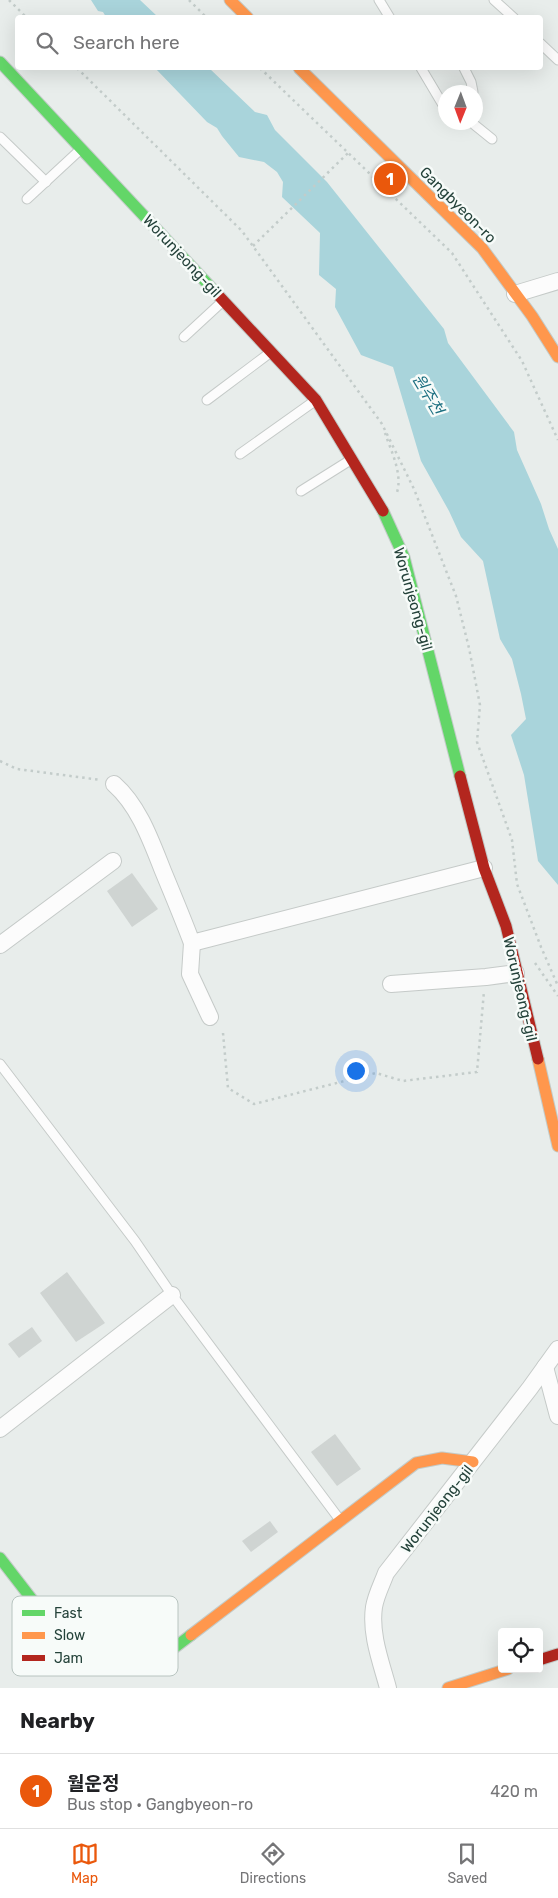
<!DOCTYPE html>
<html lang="en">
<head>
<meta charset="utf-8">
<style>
  :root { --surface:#fff; --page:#f6f6f6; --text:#202124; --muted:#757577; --line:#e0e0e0; --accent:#ea580c }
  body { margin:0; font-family:Rubik,"Noto Sans KR",sans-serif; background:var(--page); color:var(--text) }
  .controls { position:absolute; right:15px; bottom:15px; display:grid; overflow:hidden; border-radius:5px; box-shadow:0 5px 20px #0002 }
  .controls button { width:45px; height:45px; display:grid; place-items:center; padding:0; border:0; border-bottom:1px solid var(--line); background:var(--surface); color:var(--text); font:25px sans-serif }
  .compass { position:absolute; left:438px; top:85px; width:45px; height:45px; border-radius:50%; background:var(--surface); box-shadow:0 5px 20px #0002; rotate:181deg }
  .you { position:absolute; left:355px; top:1070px; width:18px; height:18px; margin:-12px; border:4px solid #fff; border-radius:50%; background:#1a73e8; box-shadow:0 0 0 8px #1a73e833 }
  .badge { display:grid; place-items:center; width:32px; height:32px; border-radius:50%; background:var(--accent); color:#fff; font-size:16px; font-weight:700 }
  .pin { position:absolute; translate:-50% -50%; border:2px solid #fff; box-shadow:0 1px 5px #0006 }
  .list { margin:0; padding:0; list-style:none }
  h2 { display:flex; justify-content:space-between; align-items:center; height:65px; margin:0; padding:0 20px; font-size:21px }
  h2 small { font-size:16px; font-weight:400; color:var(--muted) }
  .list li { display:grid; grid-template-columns:32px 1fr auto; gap:15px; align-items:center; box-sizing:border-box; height:75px; padding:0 20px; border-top:1px solid var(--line) }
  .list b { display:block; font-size:19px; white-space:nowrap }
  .list p { margin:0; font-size:16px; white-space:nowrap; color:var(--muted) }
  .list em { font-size:16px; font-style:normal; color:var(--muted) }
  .icon { flex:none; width:28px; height:28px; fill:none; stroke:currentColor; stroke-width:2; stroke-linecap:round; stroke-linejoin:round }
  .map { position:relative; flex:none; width:558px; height:1688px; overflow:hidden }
  .search { position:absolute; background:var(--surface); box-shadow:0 5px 20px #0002; left:15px; right:15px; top:15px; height:55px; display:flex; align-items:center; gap:12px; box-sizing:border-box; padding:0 18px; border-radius:5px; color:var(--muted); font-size:19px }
  .sheet { height:140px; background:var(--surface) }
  nav { display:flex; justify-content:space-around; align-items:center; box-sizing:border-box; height:70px; border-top:1px solid var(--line); background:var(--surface); font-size:14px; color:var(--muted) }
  nav a { display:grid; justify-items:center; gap:2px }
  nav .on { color:var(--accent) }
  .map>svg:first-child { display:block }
</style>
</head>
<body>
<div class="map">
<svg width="558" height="1688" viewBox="0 0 558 1688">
  <rect width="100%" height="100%" fill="#e8edeb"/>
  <g fill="#a9d4db">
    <path d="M 91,0 L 140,0 L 158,17 L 106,17 L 103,12 L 98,11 Z"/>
    <path d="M 155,68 L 209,68 L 255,112 L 267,115 L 275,130 L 327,182 L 444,329 L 448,343 L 514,432 L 517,450 L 541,504 L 549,529 L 558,549 L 558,885 L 538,861 L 524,775 L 511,735 L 526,719 L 521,694 L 512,659 L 500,639 L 483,561 L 461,537 L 449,511 L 421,461 L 393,367 L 361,355 L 335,307 L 336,289 L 319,275 L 320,233 L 282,197 L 283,182 L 277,172 L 264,162 L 239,157 L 222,136 L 217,128 L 207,122 Z"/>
  </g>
  <g fill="#cfd4d2">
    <path d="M 132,873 L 158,909 L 132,927 L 107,891 Z"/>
    <path d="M 67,1272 L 105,1323 L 76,1342 L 40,1293 Z"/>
    <path d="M 32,1327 L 42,1341 L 19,1358 L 8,1344 Z"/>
    <path d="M 335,1434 L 361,1469 L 337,1486 L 311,1452 Z"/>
    <path d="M 270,1521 L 278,1532 L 251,1552 L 242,1541 Z"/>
  </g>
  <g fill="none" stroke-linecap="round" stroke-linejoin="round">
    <g stroke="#c5cac8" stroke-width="11">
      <g id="lane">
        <path d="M 379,0 L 390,18"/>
        <path d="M 494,0 L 514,18"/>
        <path d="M 540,43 L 558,60"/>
        <path d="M 421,68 L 446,110"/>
        <path d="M 464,68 L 471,82 L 473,92"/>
        <path d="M 471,122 L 492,139"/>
        <path d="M 0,137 L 46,182"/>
        <path d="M 27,199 L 81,149"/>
        <path d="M 184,337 L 223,301"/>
        <path d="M 207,400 L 271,352"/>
        <path d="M 240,454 L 316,400"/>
        <path d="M 301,491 L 352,459"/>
        <path d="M 0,1064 L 135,1241 L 172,1295 L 340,1520"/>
      </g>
    </g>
    <g stroke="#c5cac8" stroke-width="18">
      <g id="street">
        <path d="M 515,294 L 558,281"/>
        <path d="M 114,784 C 139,806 151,841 163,871 C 173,895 183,919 192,943 L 484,868"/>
        <path d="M 192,943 L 190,974 L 210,1017"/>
        <path d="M 0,945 L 113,861"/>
        <path d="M 391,984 L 486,977 L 516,973"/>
        <path d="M 545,1367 L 558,1416"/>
        <path d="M 0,1429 L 172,1295"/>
        <path d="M 388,1688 C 381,1662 370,1634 374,1607 C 376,1595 382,1584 386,1573 L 530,1388 L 558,1349"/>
      </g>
    </g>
    <g stroke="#c3cbc8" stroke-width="13">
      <g id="fast">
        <path d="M 0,62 L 218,295"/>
        <path d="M 383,511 L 404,557 L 460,776"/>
        <path d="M 0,1558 L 51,1624 L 77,1652 L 157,1661 L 191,1635"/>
      </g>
    </g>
    <g stroke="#c3cbc8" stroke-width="13">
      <g id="slow">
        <path d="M 230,0 L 248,18"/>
        <path d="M 299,68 L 482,248 L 532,316 L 558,357"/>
        <path d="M 538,1059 L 558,1146"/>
        <path d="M 191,1635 L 416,1463 L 442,1458 L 473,1462"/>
        <path d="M 448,1688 L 508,1669"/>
      </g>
    </g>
    <g stroke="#c3cbc8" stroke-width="13">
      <g id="jam">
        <path d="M 218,295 L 316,400 L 383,511"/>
        <path d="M 460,776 L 484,868 L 506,926 L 538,1059"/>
        <path d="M 539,1660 L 558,1654"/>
      </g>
    </g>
    <g stroke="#c3ccca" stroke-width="2.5" stroke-dasharray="2.5 4" stroke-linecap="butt">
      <path d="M 9,0 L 27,18"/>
      <path d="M 189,0 L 207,18"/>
      <path d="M 77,68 L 242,231 L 382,424 L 414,489 L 456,596 L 469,648 L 480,705 L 477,742 L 512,840 L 517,884 L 541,947 L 558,986"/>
      <path d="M 260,68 L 452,253 L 522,361 L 558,440"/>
      <path d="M 253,246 L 349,152"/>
      <path d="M 385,433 C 391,451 404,476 396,495"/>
      <path d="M 0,761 L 17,769 L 101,780"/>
      <path d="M 535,963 L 558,996"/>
      <path d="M 223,1033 L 228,1088 L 254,1104 L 376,1073 L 403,1081 L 477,1072 L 484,991"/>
    </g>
    <use href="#lane" stroke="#fcfcfc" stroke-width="9"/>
    <use href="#street" stroke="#fcfcfc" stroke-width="16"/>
    <use href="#fast" stroke="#63d668" stroke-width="11"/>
    <use href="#slow" stroke="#ff974d" stroke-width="11"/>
    <use href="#jam" stroke="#b3261e" stroke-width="11"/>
  </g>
  <g text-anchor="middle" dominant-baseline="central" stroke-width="5" stroke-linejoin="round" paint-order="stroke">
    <g font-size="15" fill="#24423a" stroke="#f7fbf9">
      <text transform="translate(458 205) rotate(45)">Gangbyeon-ro</text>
      <text transform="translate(182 256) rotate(47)">Worunjeong-gil</text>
      <text transform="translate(413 599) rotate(74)">Worunjeong-gil</text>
      <text transform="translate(520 989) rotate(77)">Worunjeong-gil</text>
      <text transform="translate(437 1509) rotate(-52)">Worunjeong-gil</text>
    </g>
    <g font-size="16" font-style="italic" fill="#1c6f80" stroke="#f7fbf9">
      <text transform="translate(428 394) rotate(59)">원주천</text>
    </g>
  </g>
  <rect x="12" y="1596" width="166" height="80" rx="8" fill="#f7fbf9" stroke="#b8c4c0" stroke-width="1"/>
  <rect x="22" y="1610" width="23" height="6" fill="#63d668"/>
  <rect x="22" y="1632" width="23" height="7" fill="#ff974d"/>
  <rect x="22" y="1655" width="23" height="6" fill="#b3261e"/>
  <g font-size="14" fill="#24423a">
    <text x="54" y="1618">Fast</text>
    <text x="54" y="1640">Slow</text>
    <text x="54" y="1663">Jam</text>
  </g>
</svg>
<div class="controls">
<button><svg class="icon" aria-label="locate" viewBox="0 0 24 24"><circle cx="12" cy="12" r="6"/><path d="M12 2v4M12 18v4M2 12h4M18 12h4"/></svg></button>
</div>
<svg class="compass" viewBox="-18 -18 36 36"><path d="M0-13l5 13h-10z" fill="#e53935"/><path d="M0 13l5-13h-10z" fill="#757577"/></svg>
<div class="you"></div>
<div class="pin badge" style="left:390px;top:179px">1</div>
<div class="search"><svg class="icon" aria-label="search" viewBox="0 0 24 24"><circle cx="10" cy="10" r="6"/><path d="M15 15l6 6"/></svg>Search here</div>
</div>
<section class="sheet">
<h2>Nearby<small></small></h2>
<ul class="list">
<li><span class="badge">1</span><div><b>월운정</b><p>Bus stop · Gangbyeon-ro</p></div><em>420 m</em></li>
</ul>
</section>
<nav>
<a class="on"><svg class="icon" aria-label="map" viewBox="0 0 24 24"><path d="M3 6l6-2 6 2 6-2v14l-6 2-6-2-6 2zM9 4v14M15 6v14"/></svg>Map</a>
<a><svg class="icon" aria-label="directions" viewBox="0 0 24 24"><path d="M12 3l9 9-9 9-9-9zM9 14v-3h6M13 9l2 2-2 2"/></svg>Directions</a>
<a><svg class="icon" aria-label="saved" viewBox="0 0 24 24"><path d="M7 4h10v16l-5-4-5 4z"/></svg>Saved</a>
</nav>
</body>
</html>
